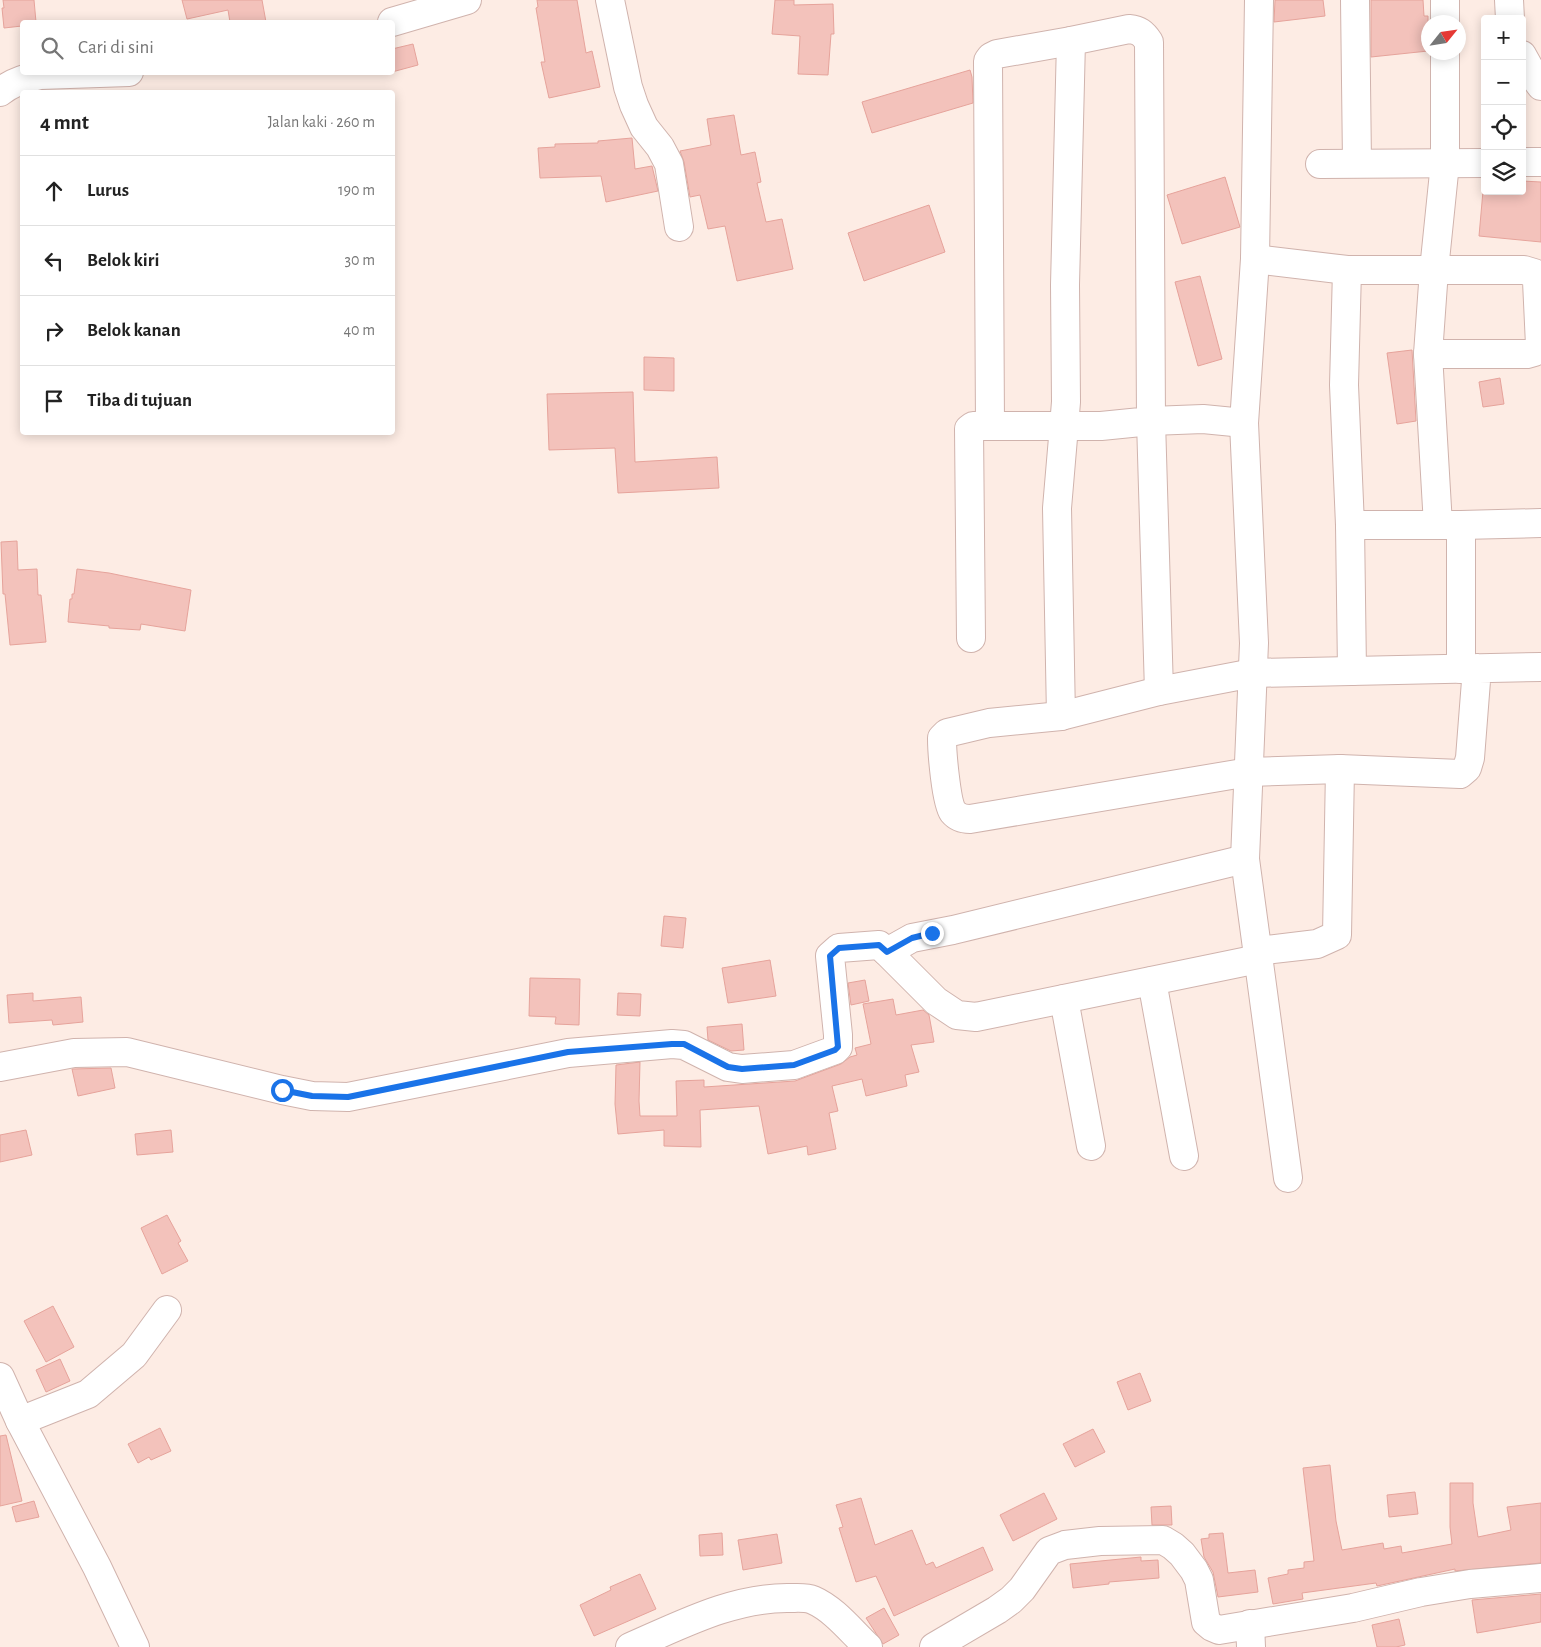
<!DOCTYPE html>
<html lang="id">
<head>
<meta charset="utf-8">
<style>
  :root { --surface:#fff; --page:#f2f2f2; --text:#222; --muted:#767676; --line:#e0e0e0 }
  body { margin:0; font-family:"Alegreya Sans",sans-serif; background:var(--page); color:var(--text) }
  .controls { position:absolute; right:15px; top:15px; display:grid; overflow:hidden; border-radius:5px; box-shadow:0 2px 12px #0003 }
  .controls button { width:45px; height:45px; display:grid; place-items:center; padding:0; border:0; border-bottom:1px solid var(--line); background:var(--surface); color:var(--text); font:25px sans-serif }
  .compass { position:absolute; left:1421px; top:15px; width:45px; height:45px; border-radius:50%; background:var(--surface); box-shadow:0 2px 12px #0003; rotate:60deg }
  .stop { position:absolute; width:15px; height:15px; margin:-11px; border:4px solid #1a73e8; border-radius:50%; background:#fff }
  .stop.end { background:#1a73e8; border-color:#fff; box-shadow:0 1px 5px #0008 }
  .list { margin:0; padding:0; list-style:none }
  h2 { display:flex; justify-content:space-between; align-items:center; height:65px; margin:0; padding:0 20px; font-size:21px }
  h2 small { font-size:16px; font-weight:400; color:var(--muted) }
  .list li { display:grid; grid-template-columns:32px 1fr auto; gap:15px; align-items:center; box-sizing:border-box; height:70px; padding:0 20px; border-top:1px solid var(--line) }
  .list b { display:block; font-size:19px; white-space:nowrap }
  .list em { font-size:16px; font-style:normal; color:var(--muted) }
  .icon { flex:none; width:28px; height:28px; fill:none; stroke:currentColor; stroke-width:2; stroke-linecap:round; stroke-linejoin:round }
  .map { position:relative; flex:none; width:1541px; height:1647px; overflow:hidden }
  .search { position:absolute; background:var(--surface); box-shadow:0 2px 12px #0003; left:20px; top:20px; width:375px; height:55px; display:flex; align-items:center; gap:12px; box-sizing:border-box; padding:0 18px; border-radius:5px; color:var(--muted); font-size:19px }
  .panel { position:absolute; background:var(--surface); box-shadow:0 2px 12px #0003; left:20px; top:90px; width:375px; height:345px; border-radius:5px }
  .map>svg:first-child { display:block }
</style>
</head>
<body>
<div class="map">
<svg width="1541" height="1647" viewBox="0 0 1541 1647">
  <rect width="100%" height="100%" fill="#fdece4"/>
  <g fill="#f3c2bb" stroke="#e6a39b">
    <path d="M 3,0 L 34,0 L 36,22 L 22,22 L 22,26 L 4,28 L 2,8 L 4,8 Z"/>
    <path d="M 182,0 L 262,0 L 266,22 L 230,22 L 228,10 L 187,19 Z"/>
    <path d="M 537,0 L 577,0 L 586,53 L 592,51 L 600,87 L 549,98 L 541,62 L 545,62 L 536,8 L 538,7 Z"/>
    <path d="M 775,0 L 794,0 L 794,5 L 833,4 L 834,34 L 831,34 L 828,75 L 798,74 L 800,36 L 772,34 Z"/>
    <path d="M 1275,0 L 1323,0 L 1325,16 L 1274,22 Z"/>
    <path d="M 1371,0 L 1423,0 L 1424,16 L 1428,16 L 1428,51 L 1371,57 Z"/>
    <path d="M 413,44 L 418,65 L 392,72 L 392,49 Z"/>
    <path d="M 970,70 L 972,77 L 973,103 L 872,133 L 862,102 Z"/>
    <path d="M 734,115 L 741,155 L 755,152 L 761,182 L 757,183 L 766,222 L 782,219 L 793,269 L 737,281 L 725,226 L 708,229 L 700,195 L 690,197 L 684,162 L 680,151 L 711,145 L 707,119 Z"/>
    <path d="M 632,138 L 635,169 L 652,166 L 658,191 L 606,202 L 601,176 L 540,178 L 538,148 L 555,147 L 555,144 L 598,143 L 598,141 Z"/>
    <path d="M 1225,177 L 1240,227 L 1182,244 L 1167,195 Z"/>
    <path d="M 1522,181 L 1541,182 L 1541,242 L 1479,236 L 1483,191 L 1522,191 Z"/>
    <path d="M 929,205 L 945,252 L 864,281 L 848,233 Z"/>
    <path d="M 1200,276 L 1222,359 L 1198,366 L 1175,282 Z"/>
    <path d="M 1412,350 L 1416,421 L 1397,424 L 1387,353 Z"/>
    <path d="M 644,357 L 674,358 L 674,391 L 644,390 Z"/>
    <path d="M 1500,378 L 1504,404 L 1483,407 L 1479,382 Z"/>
    <path d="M 633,392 L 635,462 L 717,457 L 719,488 L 618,493 L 615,448 L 549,450 L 547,394 Z"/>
    <path d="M 17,541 L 18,570 L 37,569 L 38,595 L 41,595 L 46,642 L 10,645 L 5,594 L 3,594 L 1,542 Z"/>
    <path d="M 77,569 L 109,573 L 191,590 L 185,631 L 141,624 L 140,630 L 109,628 L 109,626 L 68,622 L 70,599 L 72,599 L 72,594 L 74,594 Z"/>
    <path d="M 664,916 L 686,918 L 683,948 L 661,946 Z"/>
    <path d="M 770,960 L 776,996 L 728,1003 L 722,968 Z"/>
    <path d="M 530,978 L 580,979 L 579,1025 L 555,1024 L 556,1017 L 529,1016 Z"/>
    <path d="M 865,980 L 869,1001 L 851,1005 L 848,983 Z"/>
    <path d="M 33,993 L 33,1001 L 81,997 L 83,1022 L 53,1025 L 52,1020 L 9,1023 L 7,995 Z"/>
    <path d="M 618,993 L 641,994 L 640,1016 L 617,1015 Z"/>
    <path d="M 893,999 L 896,1015 L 923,1010 L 929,1015 L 934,1042 L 911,1045 L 919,1072 L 905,1075 L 907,1086 L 866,1096 L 862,1079 L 832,1086 L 838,1111 L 829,1113 L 836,1149 L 808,1155 L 807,1146 L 768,1154 L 759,1106 L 700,1110 L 701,1147 L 664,1146 L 664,1130 L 618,1134 L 615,1104 L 616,1065 L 640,1062 L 639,1101 L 640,1116 L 677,1116 L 676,1081 L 704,1080 L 704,1087 L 795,1081 L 841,1064 L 850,1057 L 857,1055 L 855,1048 L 871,1044 L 863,1004 Z"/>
    <path d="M 742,1024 L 744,1050 L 731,1051 L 708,1040 L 707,1027 Z"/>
    <path d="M 111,1068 L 115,1088 L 78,1096 L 72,1069 Z"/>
    <path d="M 26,1130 L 32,1155 L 0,1162 L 0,1135 Z"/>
    <path d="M 171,1130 L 173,1152 L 137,1155 L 135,1134 Z"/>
    <path d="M 167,1215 L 181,1241 L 178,1243 L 188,1261 L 162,1274 L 141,1228 Z"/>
    <path d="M 53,1306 L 74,1347 L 46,1362 L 24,1321 Z"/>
    <path d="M 60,1359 L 70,1381 L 46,1392 L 36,1370 Z"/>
    <path d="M 1140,1373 L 1151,1401 L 1128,1410 L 1117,1382 Z"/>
    <path d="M 160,1428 L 171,1451 L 151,1460 L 149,1457 L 138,1463 L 128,1444 Z"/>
    <path d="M 1093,1429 L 1105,1452 L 1075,1467 L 1063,1444 Z"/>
    <path d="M 6,1435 L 22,1501 L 0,1506 L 0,1436 Z"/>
    <path d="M 1330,1465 L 1336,1521 L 1342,1550 L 1383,1543 L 1384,1549 L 1401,1546 L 1402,1553 L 1452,1544 L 1450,1527 L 1450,1483 L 1473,1483 L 1473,1503 L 1478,1537 L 1511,1530 L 1507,1507 L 1541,1503 L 1541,1563 L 1455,1571 L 1455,1569 L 1377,1586 L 1376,1583 L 1302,1593 L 1303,1599 L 1273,1604 L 1268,1578 L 1288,1574 L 1288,1570 L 1304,1568 L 1304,1562 L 1314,1561 L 1303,1468 Z"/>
    <path d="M 1415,1492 L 1418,1514 L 1389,1517 L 1387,1495 Z"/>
    <path d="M 1044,1493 L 1057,1519 L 1013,1541 L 1000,1515 Z"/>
    <path d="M 861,1498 L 875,1545 L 912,1530 L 926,1565 L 933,1562 L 936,1568 L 983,1547 L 993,1570 L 894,1616 L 876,1576 L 856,1582 L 839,1528 L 843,1527 L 836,1505 Z"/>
    <path d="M 34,1501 L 39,1517 L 16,1522 L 12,1507 Z"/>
    <path d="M 1171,1506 L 1172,1525 L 1152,1525 L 1151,1507 Z"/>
    <path d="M 722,1533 L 723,1555 L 700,1556 L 699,1535 Z"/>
    <path d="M 1223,1533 L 1228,1573 L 1255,1570 L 1258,1592 L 1218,1597 L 1213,1572 L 1204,1557 L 1201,1539 L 1209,1538 L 1209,1534 Z"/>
    <path d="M 777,1534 L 782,1563 L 743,1570 L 738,1540 Z"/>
    <path d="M 1141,1557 L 1141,1561 L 1158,1560 L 1159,1578 L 1109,1582 L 1109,1584 L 1073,1588 L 1070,1564 Z"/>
    <path d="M 640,1574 L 656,1609 L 594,1636 L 580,1605 L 611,1590 L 610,1587 Z"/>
    <path d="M 1541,1594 L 1541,1622 L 1477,1633 L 1472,1600 Z"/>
    <path d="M 884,1608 L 899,1635 L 883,1644 L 866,1618 Z"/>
    <path d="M 1399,1619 L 1405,1645 L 1396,1647 L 1377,1647 L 1372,1625 Z"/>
  </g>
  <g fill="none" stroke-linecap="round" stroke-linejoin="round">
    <g stroke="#d0b3ad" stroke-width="30">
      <g id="minor">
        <path d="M 610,0 L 628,87 L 634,105 L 644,127 L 660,147 L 669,164 L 679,227"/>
        <path d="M 1259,0 L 1255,259 L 1244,423 L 1254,643 L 1245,859 L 1288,1178"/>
        <path d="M 1355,0 L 1357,163"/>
        <path d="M 1509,0 L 1510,19"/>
        <path d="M 392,22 L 467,0"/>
        <path d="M 1445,22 L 1445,0"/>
        <path d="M 1129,29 C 1139,30 1143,33 1149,42 L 1151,421 L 1101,426 L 1064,426 L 1066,402 L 1065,285 L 1071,41 Z"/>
        <path d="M 1522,55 L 1535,78 L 1541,86"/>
        <path d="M 0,92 C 12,82 26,78 40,75 L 129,72"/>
        <path d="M 1522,162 L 1540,162"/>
        <path d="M 1320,164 L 1485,163"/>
        <path d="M 1255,259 L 1347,270 L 1524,270 L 1534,273 L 1537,281 L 1540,345 L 1534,352 L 1527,354 L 1428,354"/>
        <path d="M 1347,270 L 1344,385 L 1350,525 L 1352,671"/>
        <path d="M 990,426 L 988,61 L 991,57 L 997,54 L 1071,41"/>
        <path d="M 1350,525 L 1461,525 L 1541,523"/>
        <path d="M 1438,525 L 1428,354 L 1434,270 L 1445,163 L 1445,52"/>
        <path d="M 971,638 L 969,429 L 973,426 L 1064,426 L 1057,508 L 1061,716"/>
        <path d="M 1477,668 L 1470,758 L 1467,768 L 1460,774 L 1340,769 L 1249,772 L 970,819 C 964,819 958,818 953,812 C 946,802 942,752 942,738 L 947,733 L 989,723 L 1061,716 L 1159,691 L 1253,673 L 1541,667"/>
        <path d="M 1461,669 L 1461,525"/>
        <path d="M 1159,691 L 1151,421 L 1203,419 L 1244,423"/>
        <path d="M 1257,951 L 1317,944 L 1337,935 L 1340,769"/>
        <path d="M 887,952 L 936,1001 L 957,1015 L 976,1017 L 1258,959"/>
        <path d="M 1152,981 L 1184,1156"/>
        <path d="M 1064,999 L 1091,1146"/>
        <path d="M 0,1067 L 74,1053 L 127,1052 L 282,1090 L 312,1096 L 348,1097 L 568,1053 L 672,1044 L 684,1045 L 728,1067 L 742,1069 L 794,1065 L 835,1050 L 838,1047 L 838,1035 L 830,956 L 839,948 L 879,945 L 887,952 L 912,938 L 953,930 L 1245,859"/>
        <path d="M 0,1377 L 20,1421 L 97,1567 L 135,1647"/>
        <path d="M 20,1421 L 88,1394 L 134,1355 L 167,1310"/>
        <path d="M 1250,1624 L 1251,1647"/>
        <path d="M 630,1647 C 681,1625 733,1597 790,1598 C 797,1598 806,1597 813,1600 C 834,1609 851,1631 868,1647"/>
        <path d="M 934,1647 L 997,1610 L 1011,1600 L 1022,1589 L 1049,1551 L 1065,1545 L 1100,1541 L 1163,1540 L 1173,1546 L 1182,1554 L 1194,1570 L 1199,1580 L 1206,1622 L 1212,1627 L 1219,1630 L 1353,1608 L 1421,1592 L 1470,1584 L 1541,1578"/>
      </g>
    </g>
    <use href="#minor" stroke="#fff" stroke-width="28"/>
  </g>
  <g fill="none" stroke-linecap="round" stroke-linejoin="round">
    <path stroke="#1a73e8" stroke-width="6" d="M 282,1090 L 312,1096 L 348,1097 L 568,1052 L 672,1044 L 684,1044 L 728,1067 L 742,1069 L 794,1065 L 835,1050 L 838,1047 L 830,956 L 839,948 L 879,945 L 887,952 L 912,938 L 932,933"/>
  </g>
</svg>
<div class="controls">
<button>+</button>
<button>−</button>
<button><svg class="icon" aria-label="locate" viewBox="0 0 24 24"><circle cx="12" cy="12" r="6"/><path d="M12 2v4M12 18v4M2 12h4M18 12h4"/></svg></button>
<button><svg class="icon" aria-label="layers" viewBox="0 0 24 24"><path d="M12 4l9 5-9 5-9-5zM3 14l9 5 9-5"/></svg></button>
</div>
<svg class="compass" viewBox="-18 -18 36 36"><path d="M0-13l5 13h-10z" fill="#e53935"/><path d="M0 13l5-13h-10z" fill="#767676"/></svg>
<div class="stop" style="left:282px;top:1090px"></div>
<div class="stop end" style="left:932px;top:933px"></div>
<div class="search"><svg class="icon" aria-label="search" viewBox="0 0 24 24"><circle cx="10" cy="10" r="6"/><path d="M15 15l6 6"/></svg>Cari di sini</div>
<section class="panel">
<h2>4 mnt<small>Jalan kaki · 260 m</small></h2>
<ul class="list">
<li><svg class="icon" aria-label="ahead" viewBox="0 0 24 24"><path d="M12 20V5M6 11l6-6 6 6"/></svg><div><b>Lurus</b></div><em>190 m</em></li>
<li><svg class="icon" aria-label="left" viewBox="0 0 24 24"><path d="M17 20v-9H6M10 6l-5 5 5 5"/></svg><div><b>Belok kiri</b></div><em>30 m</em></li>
<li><svg class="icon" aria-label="right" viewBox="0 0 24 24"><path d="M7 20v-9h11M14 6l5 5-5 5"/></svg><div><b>Belok kanan</b></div><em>40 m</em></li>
<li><svg class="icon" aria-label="arrive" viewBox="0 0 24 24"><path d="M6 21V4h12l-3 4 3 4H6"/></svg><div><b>Tiba di tujuan</b></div></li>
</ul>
</section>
</div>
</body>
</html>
